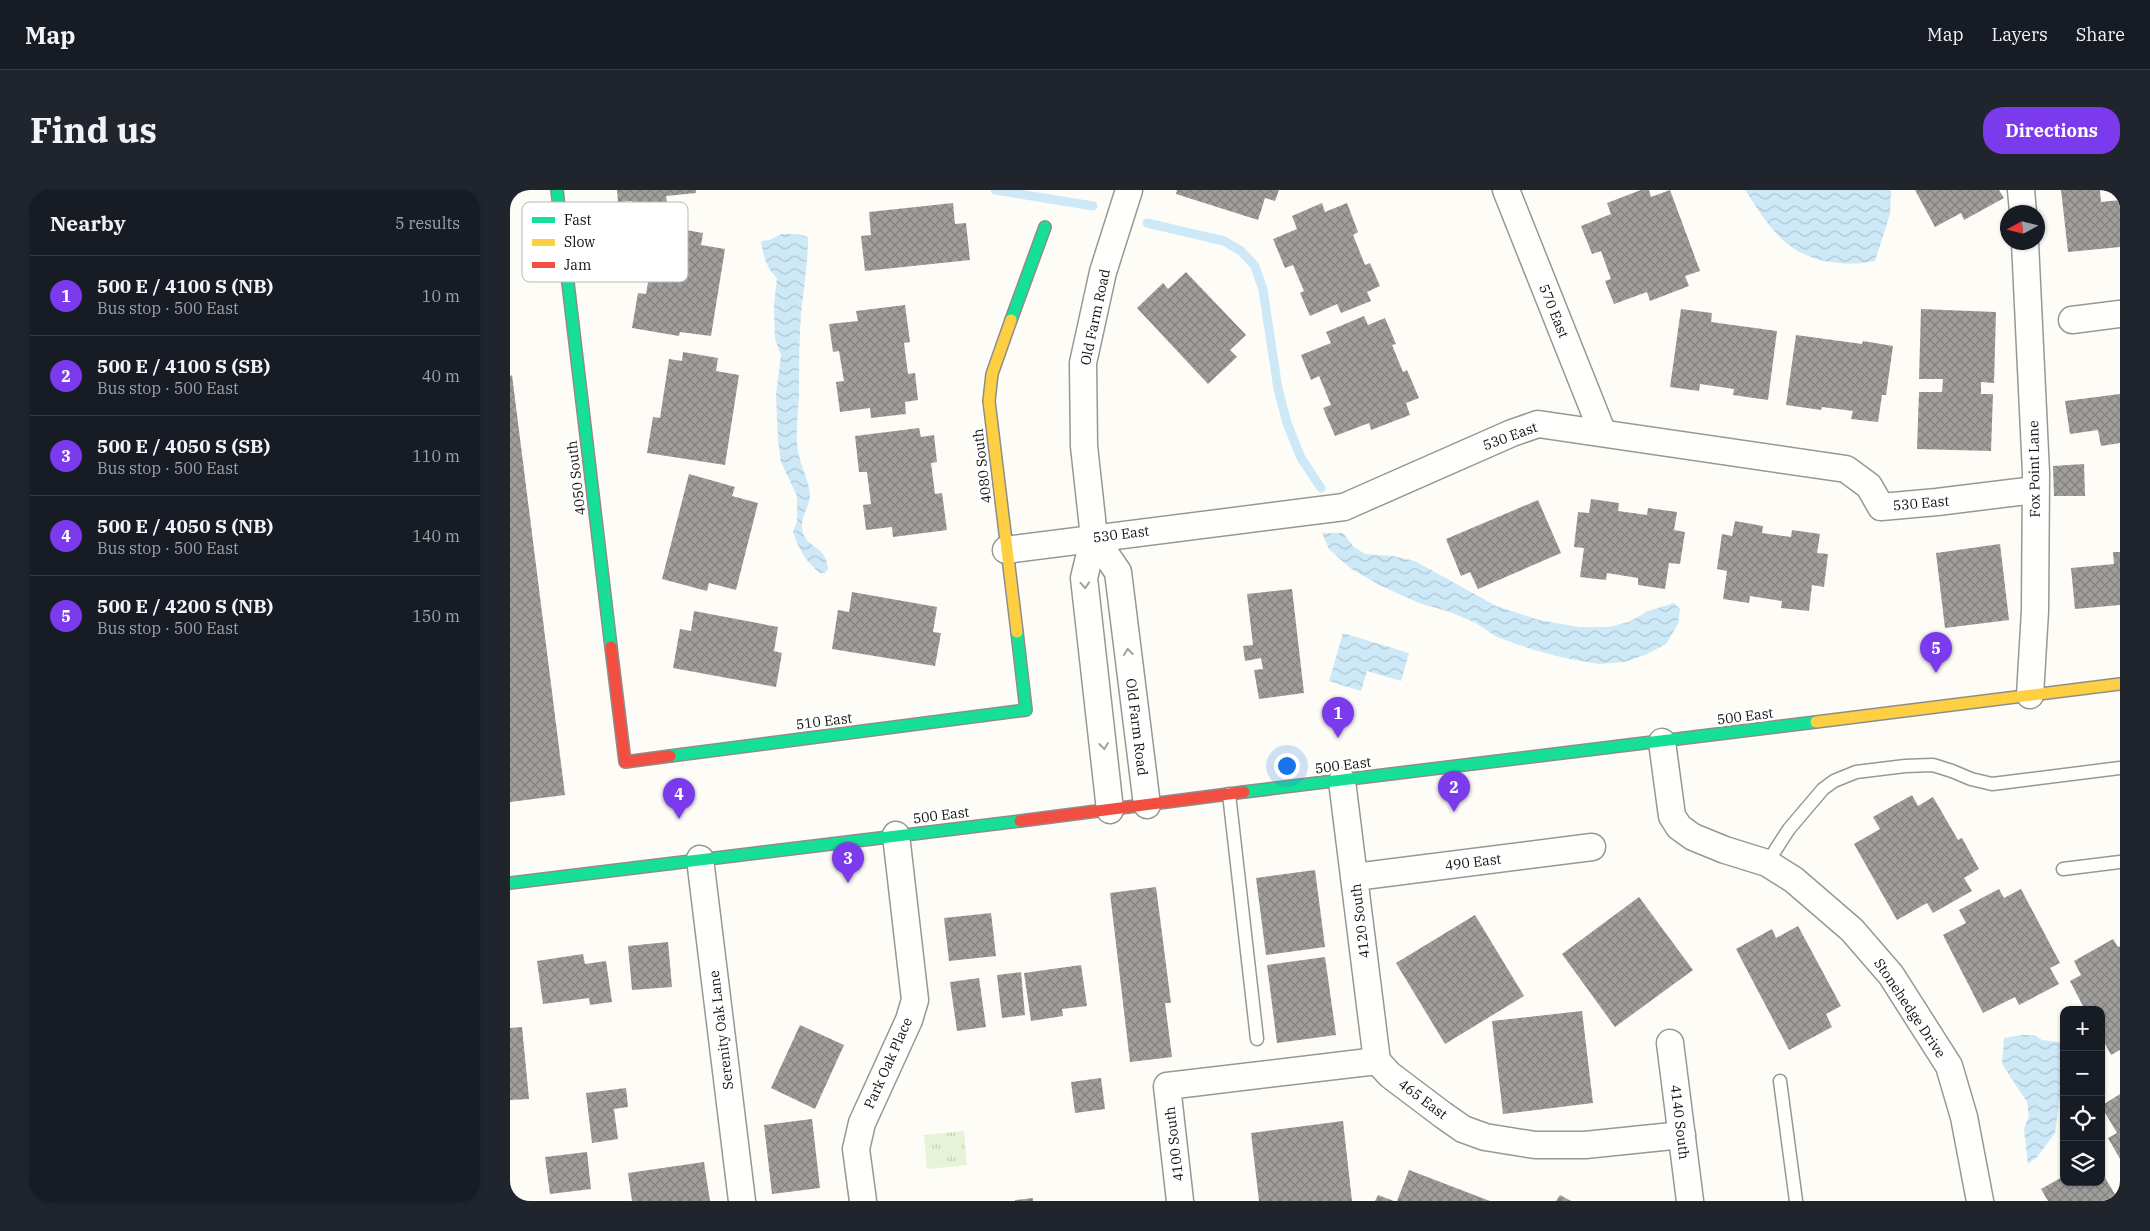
<!DOCTYPE html>
<html lang="en">
<head>
<meta charset="utf-8">
<style>
  :root { --surface:#171b24; --page:#20242c; --text:#f1f3f6; --muted:#9ea1a6; --line:#363941; --accent:#7c3aed }
  body { margin:0; font-family:"IBM Plex Serif",serif; background:var(--page); color:var(--text) }
  .controls { position:absolute; right:15px; bottom:15px; display:grid; overflow:hidden; border-radius:10px; box-shadow:0 1px 4px #0004 }
  .controls button { width:45px; height:45px; display:grid; place-items:center; padding:0; border:0; border-bottom:1px solid var(--line); background:var(--surface); color:var(--text); font:25px sans-serif }
  .compass { position:absolute; left:1490px; top:15px; width:45px; height:45px; border-radius:50%; background:var(--surface); box-shadow:0 1px 4px #0004; rotate:263deg }
  .you { position:absolute; left:776px; top:575px; width:18px; height:18px; margin:-12px; border:4px solid #fff; border-radius:50%; background:#1a73e8; box-shadow:0 0 0 8px #1a73e833 }
  .badge { display:grid; place-items:center; width:32px; height:32px; border-radius:50%; background:var(--accent); color:#fff; font-size:16px; font-weight:700 }
  .pin { position:absolute; translate:-50% -41px; filter:drop-shadow(0 1px 2px #0008) }
  .pin::after { content:''; position:absolute; top:26px; width:18px; height:15px; background:inherit; clip-path:polygon(0 0,100% 0,50% 100%) }
  .list { margin:0; padding:0; list-style:none }
  h2 { display:flex; justify-content:space-between; align-items:center; height:65px; margin:0; padding:0 20px; font-size:21px }
  h2 small { font-size:16px; font-weight:400; color:var(--muted) }
  .list li { display:grid; grid-template-columns:32px 1fr auto; gap:15px; align-items:center; box-sizing:border-box; height:80px; padding:0 20px; border-top:1px solid var(--line) }
  .list b { display:block; font-size:19px; white-space:nowrap }
  .list p { margin:0; font-size:16px; white-space:nowrap; color:var(--muted) }
  .list em { font-size:16px; font-style:normal; color:var(--muted) }
  .icon { flex:none; width:28px; height:28px; fill:none; stroke:currentColor; stroke-width:2; stroke-linecap:round; stroke-linejoin:round }
  .map { position:relative; flex:none; width:1610px; height:1011px; overflow:hidden; border-radius:20px }
  header { display:flex; align-items:center; gap:30px; box-sizing:border-box; height:70px; padding:0 25px; background:var(--surface); border-bottom:1px solid var(--line) }
  header strong { font-size:24px }
  nav { display:flex; gap:28px; margin-inline-start:auto; font-size:18px }
  .intro { display:flex; align-items:center; justify-content:space-between; box-sizing:border-box; height:120px; padding:0 30px }
  h1 { margin:0; font-size:35px }
  .button { padding:12px 22px; border-radius:20px; background:var(--accent); color:#fff; font-size:18px; font-weight:700 }
  main { display:flex; gap:30px; padding:0 30px }
  aside { flex:1; background:var(--surface); border-radius:20px; box-shadow:0 1px 4px #0004 }
  .map>svg:first-child { display:block }
</style>
</head>
<body>
<header>
<strong>Map</strong>
<nav><a>Map</a><a>Layers</a><a>Share</a></nav>
</header>
<div class="intro"><h1>Find us</h1><a class="button">Directions</a></div>
<main>
<aside>
<h2>Nearby<small>5 results</small></h2>
<ul class="list">
<li><span class="badge">1</span><div><b>500 E / 4100 S (NB)</b><p>Bus stop · 500 East</p></div><em>10 m</em></li>
<li><span class="badge">2</span><div><b>500 E / 4100 S (SB)</b><p>Bus stop · 500 East</p></div><em>40 m</em></li>
<li><span class="badge">3</span><div><b>500 E / 4050 S (SB)</b><p>Bus stop · 500 East</p></div><em>110 m</em></li>
<li><span class="badge">4</span><div><b>500 E / 4050 S (NB)</b><p>Bus stop · 500 East</p></div><em>140 m</em></li>
<li><span class="badge">5</span><div><b>500 E / 4200 S (NB)</b><p>Bus stop · 500 East</p></div><em>150 m</em></li>
</ul>
</aside>
<div class="map">
<svg width="1610" height="1011" viewBox="0 0 1610 1011">
  <defs>
    <pattern id="park-tufts" width="24" height="20" patternUnits="userSpaceOnUse" patternTransform="scale(1.25)"><rect width="24" height="20" fill="#e7f3d7"/><path d="M3 7l-1-3M5 7V3M7 7l1-3M15 17l-1-3M17 17v-4M19 17l1-3" fill="none" stroke="#c5cfb8"/></pattern>
    <pattern id="water-waves" width="16" height="10" patternUnits="userSpaceOnUse" patternTransform="scale(1.25)"><rect width="16" height="10" fill="#cde8f7"/><path d="M0 5q4-4 8 0t8 0" fill="none" stroke="#afc6d3"/></pattern>
    <pattern id="building-cross-hatch" width="8" height="8" patternUnits="userSpaceOnUse" patternTransform="scale(1.25)"><rect width="8" height="8" fill="#a19f9c"/><path d="M0 0l8 8M0 8l8-8" fill="none" stroke="#82807e"/></pattern>
  </defs>
  <rect width="100%" height="100%" fill="#fdfcf7"/>
  <path fill="url(#park-tufts)" d="M 454,941 L 457,975 L 417,979 L 414,945 Z"/>
  <g fill="url(#water-waves)">
    <path d="M 1235,0 L 1381,0 L 1380,24 L 1365,71 C 1337,77 1302,73 1279,55 C 1261,42 1247,18 1235,0 Z"/>
    <path d="M 271,44 L 287,44 L 298,47 C 298,73 294,97 291,123 C 289,151 289,179 289,207 C 288,222 286,238 287,253 C 288,272 298,287 300,304 C 300,316 291,326 292,337 C 293,359 317,354 318,379 L 315,383 L 310,383 C 295,371 289,359 283,342 L 287,331 L 287,306 L 271,272 L 268,251 L 266,205 L 271,165 L 265,149 L 264,115 L 267,88 C 256,78 253,64 251,51 L 260,50 Z"/>
    <path d="M 812,343 L 833,343 L 844,357 L 855,364 L 883,366 L 905,371 L 986,416 L 1029,430 L 1069,437 L 1098,437 L 1119,432 L 1138,421 L 1164,413 L 1170,419 L 1168,434 L 1156,454 L 1135,465 L 1114,472 L 1089,474 L 1055,468 L 1024,460 L 987,447 L 966,433 L 940,422 L 909,413 L 869,395 L 840,378 L 819,359 Z"/>
    <path d="M 833,443 L 899,463 L 891,491 L 857,481 L 851,501 L 819,491 Z"/>
    <path d="M 1511,845 L 1525,845 L 1532,850 L 1549,852 L 1554,856 L 1554,896 L 1550,906 L 1545,943 L 1527,967 L 1518,974 L 1514,939 L 1519,926 L 1517,912 L 1492,874 L 1494,848 Z"/>
  </g>
  <g fill="none" stroke-linecap="round" stroke-linejoin="round">
    <g stroke="#cde8f7" stroke-width="9">
      <path d="M 485,0 L 583,16"/>
      <path d="M 637,33 L 714,51 L 731,61 L 745,76 L 753,100 L 768,199 L 777,233 L 791,268 L 811,298"/>
    </g>
  </g>
  <g fill="url(#building-cross-hatch)">
    <path d="M 107,0 L 186,0 L 186,3 L 156,6 L 158,17 L 122,21 L 122,11 L 108,12 Z"/>
    <path d="M 667,0 L 769,0 L 765,11 L 755,8 L 748,30 L 666,4 Z"/>
    <path d="M 1131,0 L 1139,0 L 1141,7 L 1160,0 L 1190,81 L 1175,86 L 1179,96 L 1140,111 L 1137,102 L 1104,114 L 1095,91 L 1101,89 L 1091,61 L 1082,64 L 1071,36 L 1101,24 L 1097,13 Z"/>
    <path d="M 1405,0 L 1489,0 L 1494,8 L 1454,30 L 1451,23 L 1425,37 Z"/>
    <path d="M 1551,0 L 1590,0 L 1591,12 L 1610,10 L 1610,57 L 1558,62 Z"/>
    <path d="M 443,13 L 445,34 L 456,33 L 460,70 L 355,81 L 351,46 L 361,45 L 359,22 Z"/>
    <path d="M 812,13 L 815,22 L 837,13 L 848,42 L 843,45 L 855,75 L 860,73 L 870,96 L 857,102 L 861,111 L 831,123 L 827,114 L 800,126 L 790,103 L 794,101 L 783,75 L 775,78 L 763,49 L 787,39 L 782,26 Z"/>
    <path d="M 158,37 L 193,43 L 191,55 L 215,59 L 201,146 L 170,142 L 169,146 L 122,138 L 128,103 L 136,104 L 141,75 L 137,74 L 141,43 L 157,45 Z"/>
    <path d="M 676,82 L 736,145 L 720,160 L 727,167 L 698,194 L 627,118 L 653,93 L 658,99 Z"/>
    <path d="M 395,115 L 400,152 L 394,153 L 398,184 L 405,183 L 408,210 L 395,212 L 396,224 L 361,228 L 360,218 L 330,222 L 326,192 L 334,191 L 329,161 L 323,162 L 319,134 L 348,131 L 346,121 Z"/>
    <path d="M 1171,119 L 1202,123 L 1201,132 L 1267,141 L 1258,210 L 1223,205 L 1224,199 L 1190,194 L 1189,201 L 1160,197 Z"/>
    <path d="M 1411,119 L 1486,122 L 1484,193 L 1471,192 L 1471,204 L 1483,204 L 1481,261 L 1407,259 L 1409,202 L 1432,202 L 1433,189 L 1409,189 Z"/>
    <path d="M 854,126 L 858,135 L 875,128 L 886,154 L 882,155 L 893,182 L 897,180 L 909,208 L 896,213 L 900,225 L 861,240 L 859,233 L 825,246 L 813,218 L 821,215 L 809,186 L 801,190 L 791,165 L 821,153 L 816,142 Z"/>
    <path d="M 1286,145 L 1352,154 L 1353,151 L 1383,156 L 1376,205 L 1372,205 L 1368,232 L 1341,229 L 1343,221 L 1312,217 L 1311,220 L 1276,215 Z"/>
    <path d="M 173,162 L 208,168 L 206,181 L 229,185 L 215,275 L 137,263 L 143,227 L 150,228 L 159,169 L 172,171 Z"/>
    <path d="M 2,185 L 55,605 L 0,612 L 0,186 Z"/>
    <path d="M 1610,204 L 1610,253 L 1591,256 L 1588,240 L 1560,244 L 1555,211 Z"/>
    <path d="M 409,238 L 411,247 L 424,245 L 427,272 L 421,273 L 425,304 L 432,303 L 437,340 L 383,347 L 382,337 L 356,340 L 353,315 L 361,314 L 357,282 L 349,282 L 345,246 Z"/>
    <path d="M 1574,274 L 1575,306 L 1544,306 L 1543,276 Z"/>
    <path d="M 179,284 L 225,297 L 222,306 L 248,313 L 226,400 L 199,393 L 197,401 L 152,389 Z"/>
    <path d="M 1081,309 L 1109,313 L 1108,321 L 1137,325 L 1138,318 L 1167,322 L 1164,340 L 1175,342 L 1170,374 L 1159,373 L 1155,399 L 1128,395 L 1128,388 L 1097,383 L 1096,390 L 1070,387 L 1074,358 L 1064,357 L 1068,322 L 1079,323 Z"/>
    <path d="M 1028,310 L 1051,363 L 968,399 L 960,382 L 951,386 L 936,349 Z"/>
    <path d="M 1225,331 L 1253,336 L 1252,343 L 1281,347 L 1282,340 L 1310,344 L 1307,363 L 1318,364 L 1314,397 L 1302,395 L 1299,421 L 1271,418 L 1272,411 L 1240,406 L 1239,413 L 1213,409 L 1217,381 L 1207,379 L 1212,344 L 1222,346 Z"/>
    <path d="M 1490,354 L 1499,430 L 1435,438 L 1426,363 Z"/>
    <path d="M 1603,362 L 1610,362 L 1610,415 L 1565,419 L 1561,378 L 1604,374 Z"/>
    <path d="M 782,399 L 794,503 L 749,509 L 744,480 L 753,479 L 751,468 L 735,471 L 733,456 L 743,455 L 737,404 Z"/>
    <path d="M 342,402 L 427,417 L 423,442 L 431,443 L 425,476 L 322,459 L 328,420 L 339,422 Z"/>
    <path d="M 184,421 L 268,437 L 264,461 L 272,463 L 266,497 L 163,478 L 170,439 L 181,441 Z"/>
    <path d="M 1402,605 L 1408,616 L 1423,607 L 1448,650 L 1452,648 L 1469,679 L 1454,688 L 1462,701 L 1423,723 L 1417,713 L 1387,730 L 1344,654 L 1370,639 L 1363,627 Z"/>
    <path d="M 805,680 L 815,757 L 756,765 L 746,688 Z"/>
    <path d="M 646,697 L 661,813 L 655,813 L 662,867 L 620,872 L 600,703 Z"/>
    <path d="M 1489,699 L 1494,708 L 1511,699 L 1550,773 L 1540,778 L 1549,794 L 1509,815 L 1505,807 L 1473,823 L 1433,745 L 1456,733 L 1449,720 Z"/>
    <path d="M 1129,707 L 1183,780 L 1105,837 L 1052,764 Z"/>
    <path d="M 481,723 L 486,766 L 439,771 L 434,728 Z"/>
    <path d="M 965,725 L 1014,806 L 935,854 L 886,773 Z"/>
    <path d="M 1288,736 L 1331,816 L 1316,824 L 1322,837 L 1279,860 L 1226,759 L 1262,739 L 1266,748 Z"/>
    <path d="M 1603,749 L 1608,757 L 1610,756 L 1610,860 L 1601,865 L 1591,846 L 1591,820 L 1575,820 L 1560,791 L 1571,785 L 1564,771 Z"/>
    <path d="M 158,752 L 162,797 L 122,800 L 118,756 Z"/>
    <path d="M 73,764 L 75,774 L 96,771 L 102,812 L 80,815 L 79,808 L 33,814 L 27,771 Z"/>
    <path d="M 815,767 L 826,845 L 767,853 L 757,775 Z"/>
    <path d="M 571,775 L 577,816 L 552,819 L 553,826 L 521,831 L 514,783 Z"/>
    <path d="M 511,782 L 515,825 L 492,828 L 487,785 Z"/>
    <path d="M 469,788 L 476,837 L 447,841 L 440,792 Z"/>
    <path d="M 1072,821 L 1083,913 L 993,924 L 982,831 Z"/>
    <path d="M 290,835 L 334,855 L 305,919 L 261,898 Z"/>
    <path d="M 12,837 L 19,909 L 0,910 L 0,838 Z"/>
    <path d="M 591,888 L 595,919 L 565,923 L 561,892 Z"/>
    <path d="M 116,898 L 118,917 L 104,919 L 108,949 L 82,953 L 76,903 Z"/>
    <path d="M 1610,904 L 1610,969 L 1598,948 L 1607,943 L 1591,916 Z"/>
    <path d="M 302,929 L 310,998 L 262,1004 L 254,935 Z"/>
    <path d="M 833,931 L 842,1011 L 749,1011 L 741,943 Z"/>
    <path d="M 77,962 L 81,999 L 40,1004 L 35,967 Z"/>
    <path d="M 194,972 L 200,1011 L 122,1011 L 118,983 Z"/>
    <path d="M 899,980 L 980,1011 L 887,1011 Z"/>
    <path d="M 1591,981 L 1609,1011 L 1538,1011 L 1531,999 L 1554,986 L 1554,992 L 1591,992 Z"/>
    <path d="M 868,1005 L 884,1011 L 865,1011 Z"/>
    <path d="M 1050,1005 L 1061,1011 L 1046,1011 Z"/>
    <path d="M 523,1008 L 523,1011 L 505,1011 L 505,1010 Z"/>
  </g>
  <g fill="none" stroke-linecap="round" stroke-linejoin="round">
    <g stroke="#979795" stroke-width="15">
      <g id="lane">
        <path d="M 719,604 L 747,849"/>
        <path d="M 1257,673 L 1279,639 L 1313,599 L 1324,591 L 1346,582 L 1395,576 L 1423,575 L 1442,581 L 1461,589 L 1482,594 L 1610,578"/>
        <path d="M 1553,679 L 1610,672"/>
        <path d="M 1270,891 L 1286,1011"/>
      </g>
    </g>
    <g stroke="#979795" stroke-width="29">
      <g id="street">
        <path d="M 996,0 L 1092,241"/>
        <path d="M 1511,0 L 1513,22"/>
        <path d="M 1515,52 L 1526,283 L 1525,421 L 1520,505"/>
        <path d="M 1562,130 L 1610,124"/>
        <path d="M 584,347 L 608,382 L 637,615"/>
        <path d="M 496,360 L 834,317 L 1002,243 L 1028,234 L 1336,279 L 1359,296 L 1371,317 L 1427,312 L 1525,300"/>
        <path d="M 1152,552 L 1162,626 L 1169,637 L 1183,647 L 1215,660 L 1257,673 L 1284,690 L 1342,740 L 1381,785 L 1439,876 L 1454,927 L 1470,1011"/>
        <path d="M 832,591 L 867,871"/>
        <path d="M 600,620 L 574,388 L 584,347 L 574,256 L 573,173 L 593,82 L 619,0"/>
        <path d="M 190,669 L 232,1011"/>
        <path d="M 845,687 L 1082,657"/>
        <path d="M 1160,853 L 1180,1011"/>
        <path d="M 353,1011 L 346,959 L 352,933 L 399,830 L 405,810 L 386,645"/>
        <path d="M 670,1011 L 657,896 L 867,871 L 880,885 L 933,925 L 953,939 L 975,947 L 1025,955 L 1075,955 L 1172,945"/>
      </g>
    </g>
    <g stroke="#8e8d8b" stroke-width="14">
      <g id="fast">
        <path d="M 47,0 L 101,457"/>
        <path d="M 501,130 L 535,37"/>
        <path d="M 160,566 L 516,520 L 507,442"/>
        <path d="M 734,602 L 1306,532"/>
        <path d="M 0,693 L 510,631"/>
      </g>
    </g>
    <g stroke="#8e8d8b" stroke-width="14">
      <g id="slow">
        <path d="M 501,130 L 482,184 L 479,211 L 507,442"/>
        <path d="M 1306,532 L 1610,494"/>
      </g>
    </g>
    <g stroke="#8e8d8b" stroke-width="14">
      <g id="jam">
        <path d="M 101,457 L 115,572 L 160,566"/>
        <path d="M 510,631 L 734,602"/>
      </g>
    </g>
    <use href="#lane" stroke="#fffffe" stroke-width="12"/>
    <use href="#street" stroke="#fffffe" stroke-width="26"/>
    <use href="#fast" stroke="#16e098" stroke-width="11"/>
    <use href="#slow" stroke="#ffcf43" stroke-width="11"/>
    <use href="#jam" stroke="#f24e42" stroke-width="11"/>
  </g>
  <defs><path id="oneway-chevron" d="M-2-3.5L2.5 0L-2 3.5" fill="none" stroke-width="1.6" stroke-linecap="round" stroke-linejoin="round" transform="scale(1.25)"/></defs>
  <g stroke="#a0a09f">
    <use href="#oneway-chevron" transform="translate(575 395) rotate(86)"/>
    <use href="#oneway-chevron" transform="translate(618 462) rotate(-97)"/>
    <use href="#oneway-chevron" transform="translate(594 556) rotate(83)"/>
  </g>
  <g text-anchor="middle" dominant-baseline="central" stroke-width="5" stroke-linejoin="round" paint-order="stroke">
    <g font-size="14" fill="#111" stroke="#fff">
      <text transform="translate(1044 121) rotate(68)">570 East</text>
      <text transform="translate(585 127) rotate(-78)">Old Farm Road</text>
      <text transform="translate(1000 246) rotate(-20)">530 East</text>
      <text transform="translate(472 276) rotate(-97)">4080 South</text>
      <text transform="translate(1524 279) rotate(-91)">Fox Point Lane</text>
      <text transform="translate(66 288) rotate(-97)">4050 South</text>
      <text transform="translate(1411 313) rotate(-5)">530 East</text>
      <text transform="translate(611 344) rotate(-7)">530 East</text>
      <text transform="translate(1235 526) rotate(-7)">500 East</text>
      <text transform="translate(314 531) rotate(-7)">510 East</text>
      <text transform="translate(627 537) rotate(83)">Old Farm Road</text>
      <text transform="translate(833 575) rotate(-7)">500 East</text>
      <text transform="translate(431 625) rotate(-7)">500 East</text>
      <text transform="translate(963 672) rotate(-7)">490 East</text>
      <text transform="translate(850 731) rotate(-97)">4120 South</text>
      <text transform="translate(1400 818) rotate(56)">Stonehedge Drive</text>
      <text transform="translate(211 840) rotate(-97)">Serenity Oak Lane</text>
      <text transform="translate(378 873) rotate(-66)">Park Oak Place</text>
      <text transform="translate(913 909) rotate(37)">465 East</text>
      <text transform="translate(1170 932) rotate(83)">4140 South</text>
      <text transform="translate(664 954) rotate(-97)">4100 South</text>
    </g>
  </g>
  <rect x="12" y="12" width="166" height="80" rx="8" fill="#fff" stroke="#b8b8b8" stroke-width="1"/>
  <rect x="22" y="27" width="23" height="6" fill="#16e098"/>
  <rect x="22" y="49" width="23" height="7" fill="#ffcf43"/>
  <rect x="22" y="72" width="23" height="6" fill="#f24e42"/>
  <g font-size="14" fill="#111">
    <text x="54" y="35">Fast</text>
    <text x="54" y="57">Slow</text>
    <text x="54" y="80">Jam</text>
  </g>
</svg>
<div class="controls">
<button>+</button>
<button>−</button>
<button><svg class="icon" aria-label="locate" viewBox="0 0 24 24"><circle cx="12" cy="12" r="6"/><path d="M12 2v4M12 18v4M2 12h4M18 12h4"/></svg></button>
<button><svg class="icon" aria-label="layers" viewBox="0 0 24 24"><path d="M12 4l9 5-9 5-9-5zM3 14l9 5 9-5"/></svg></button>
</div>
<svg class="compass" viewBox="-18 -18 36 36"><path d="M0-13l5 13h-10z" fill="#e53935"/><path d="M0 13l5-13h-10z" fill="#9ea1a6"/></svg>
<div class="you"></div>
<div class="pin badge" style="left:828px;top:548px">1</div>
<div class="pin badge" style="left:944px;top:622px">2</div>
<div class="pin badge" style="left:338px;top:693px">3</div>
<div class="pin badge" style="left:169px;top:629px">4</div>
<div class="pin badge" style="left:1426px;top:483px">5</div>
</div>
</main>
</body>
</html>
